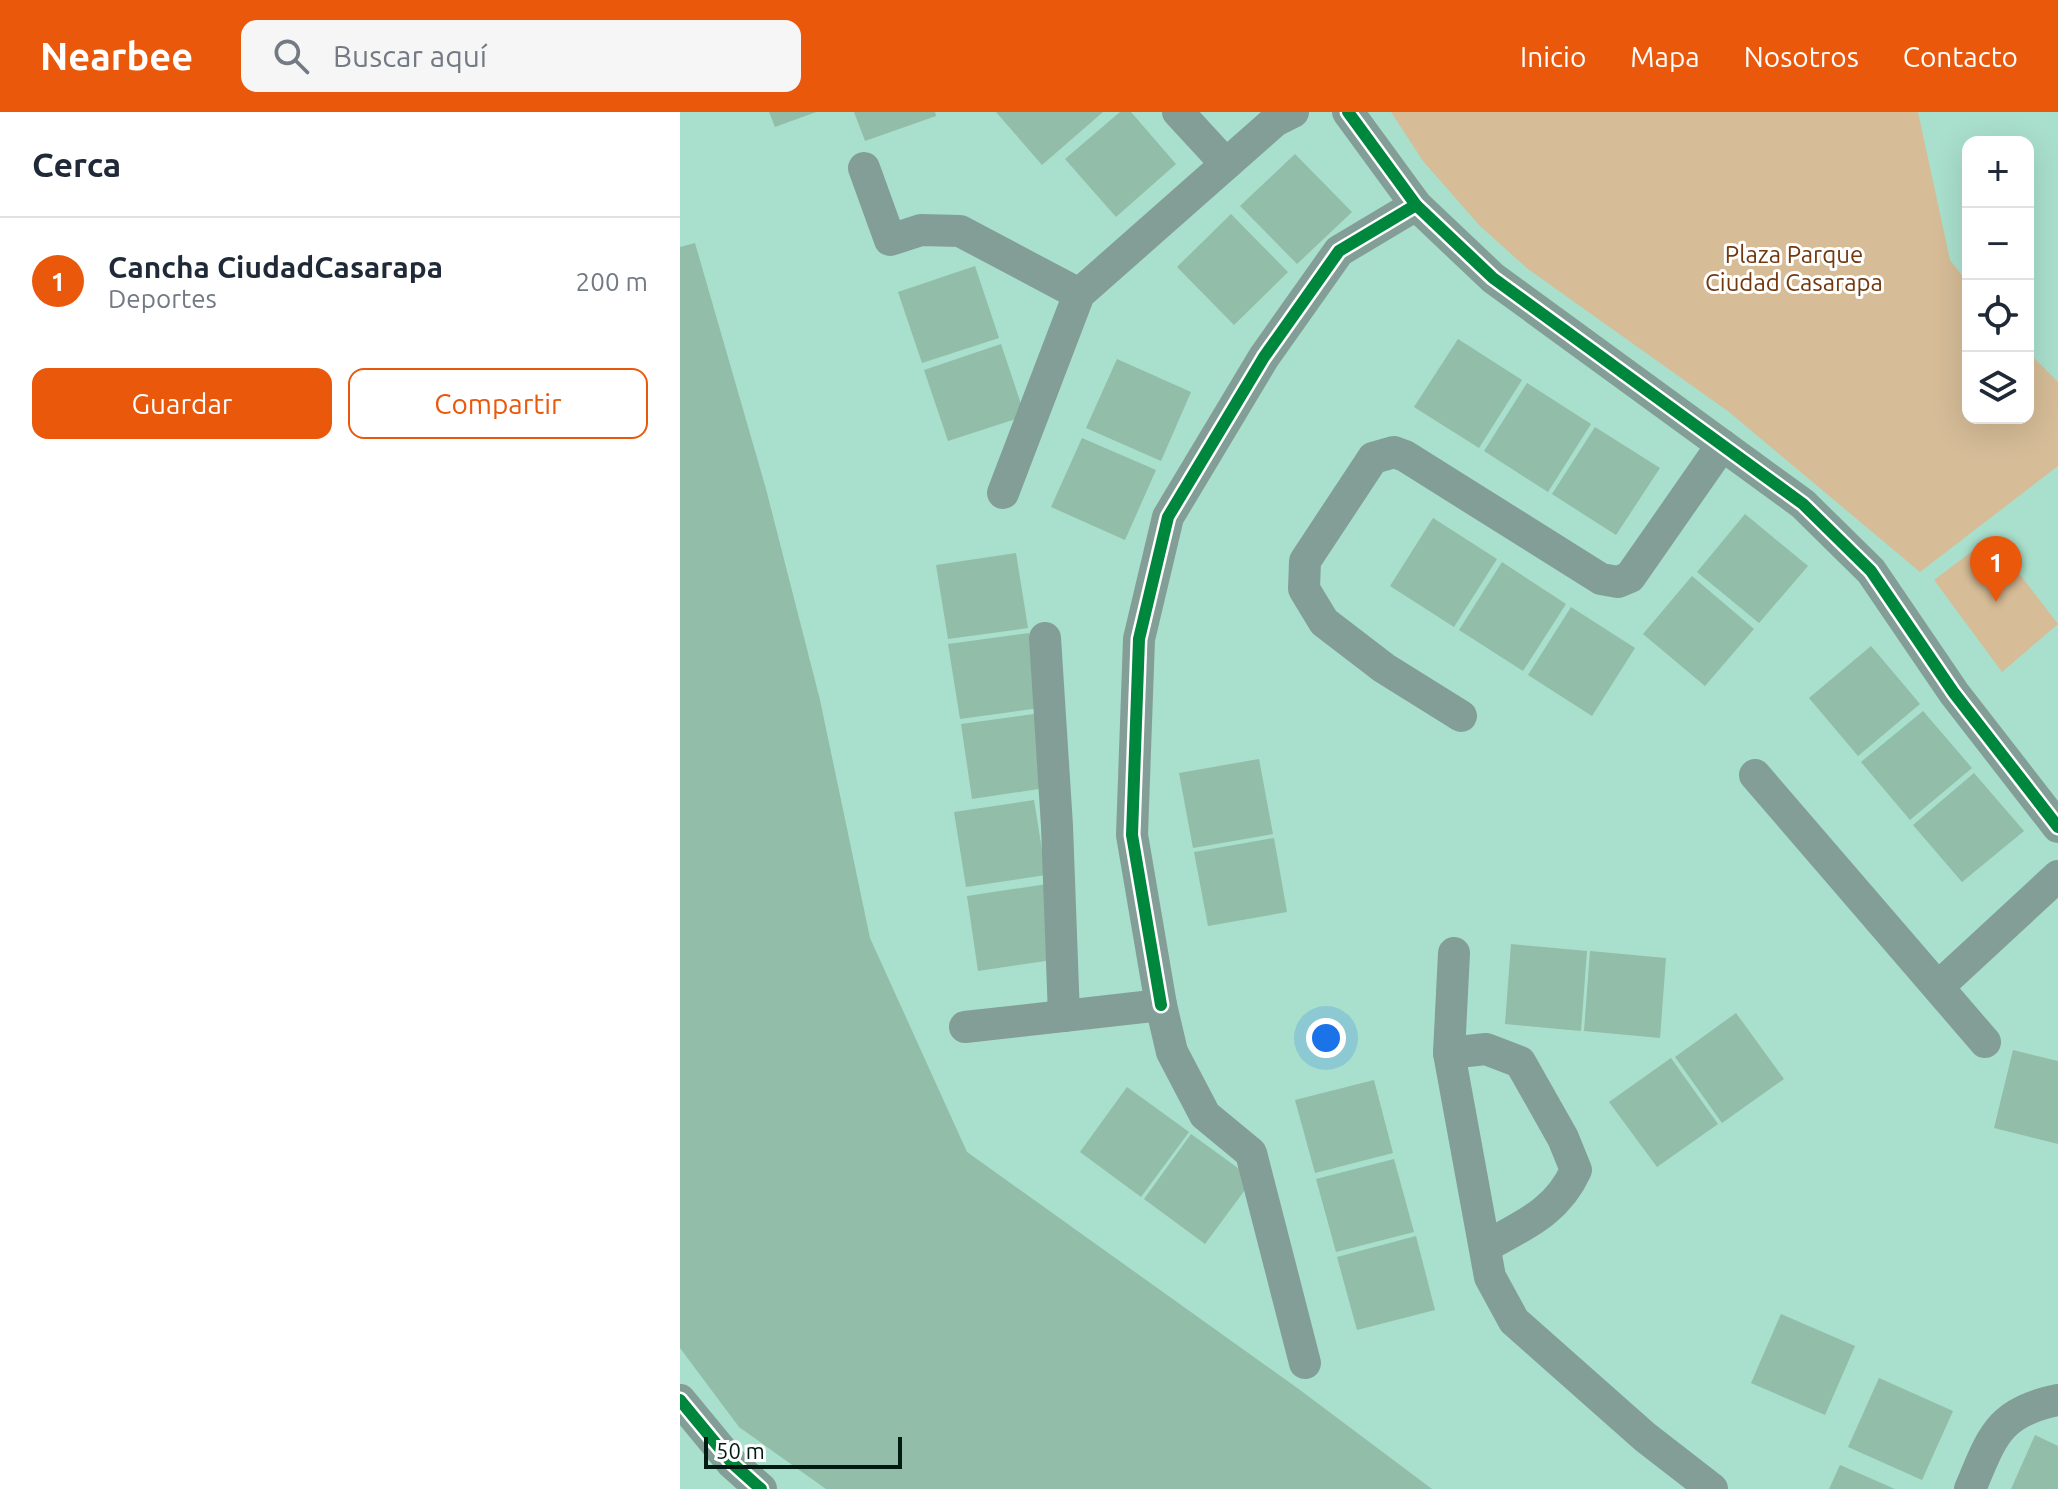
<!DOCTYPE html>
<html lang="es">
<head>
<meta charset="utf-8">
<style>
  :root { --surface:#fff; --page:#f6f6f7; --text:#1f2937; --muted:#747a83; --line:#e0e1e3; --accent:#ea580c }
  body { margin:0; font-family:Ubuntu,sans-serif; background:var(--page); color:var(--text) }
  .controls { position:absolute; right:24px; top:24px; display:grid; overflow:hidden; border-radius:16px; box-shadow:0 8px 32px #0002 }
  .controls button { width:72px; height:72px; display:grid; place-items:center; padding:0; border:0; border-bottom:2px solid var(--line); background:var(--surface); color:var(--text); font:40px sans-serif }
  .scale { position:absolute; left:24px; bottom:20px; width:198px; box-sizing:border-box; padding-left:8px; border:4px solid #001b12; border-top:0; font-size:22px; line-height:28px; white-space:nowrap; color:#001b12; -webkit-text-stroke:6px #fff; paint-order:stroke }
  .you { position:absolute; left:646px; top:926px; width:28px; height:28px; margin:-20px; border:6px solid #fff; border-radius:50%; background:#1a73e8; box-shadow:0 0 0 12px #1a73e833 }
  .badge { display:grid; place-items:center; width:52px; height:52px; border-radius:50%; background:var(--accent); color:#fff; font-size:26px; font-weight:700 }
  .pin { position:absolute; translate:-50% -66px; filter:drop-shadow(0 2px 4px #0008) }
  .pin::after { content:''; position:absolute; top:42px; width:28px; height:24px; background:inherit; clip-path:polygon(0 0,100% 0,50% 100%) }
  .list { margin:0; padding:0; list-style:none }
  h2 { display:flex; justify-content:space-between; align-items:center; height:104px; margin:0; padding:0 32px; font-size:34px }
  h2 small { font-size:26px; font-weight:400; color:var(--muted) }
  .list li { display:grid; grid-template-columns:52px 1fr auto; gap:24px; align-items:center; box-sizing:border-box; height:128px; padding:0 32px; border-top:2px solid var(--line) }
  .list b { display:block; font-size:30px; white-space:nowrap }
  .list p { margin:0; font-size:26px; white-space:nowrap; color:var(--muted) }
  .list em { font-size:26px; font-style:normal; color:var(--muted) }
  .actions { display:flex; gap:16px; padding:24px 32px }
  .actions a { flex:1; padding:18px 0; border:2px solid var(--accent); border-radius:16px; text-align:center; font-size:28px; color:var(--accent) }
  .actions .main { background:var(--accent); color:#fff }
  .icon { flex:none; width:44px; height:44px; fill:none; stroke:currentColor; stroke-width:2; stroke-linecap:round; stroke-linejoin:round }
  .map { position:relative; flex:none; width:1378px; height:1377px; overflow:hidden }
  header { display:flex; align-items:center; gap:48px; box-sizing:border-box; height:112px; padding:0 40px; background:var(--accent); color:#fff }
  header strong { font-size:38px }
  nav { display:flex; gap:44px; margin-inline-start:auto; font-size:28px }
  .search { width:560px; height:72px; background:var(--page); display:flex; align-items:center; gap:20px; box-sizing:border-box; padding:0 28px; border-radius:16px; color:var(--muted); font-size:30px }
  main { display:flex }
  aside { flex:1; background:var(--surface) }
  .map>svg:first-child { display:block }
</style>
</head>
<body>
<header>
<strong>Nearbee</strong>
<div class="search"><svg class="icon" aria-label="search" viewBox="0 0 24 24"><circle cx="10" cy="10" r="6"/><path d="M15 15l6 6"/></svg>Buscar aquí</div>
<nav><a>Inicio</a><a>Mapa</a><a>Nosotros</a><a>Contacto</a></nav>
</header>
<main>
<aside>
<h2>Cerca<small></small></h2>
<ul class="list">
<li><span class="badge">1</span><div><b>Cancha CiudadCasarapa</b><p>Deportes</p></div><em>200 m</em></li>
</ul>
<div class="actions"><a class="main">Guardar</a><a>Compartir</a></div>
</aside>
<div class="map">
<svg width="1378" height="1377" viewBox="0 0 1378 1377">
  <rect width="100%" height="100%" fill="#a9dfcd"/>
  <g fill="#d6bc97">
    <path d="M 711,0 L 1238,0 L 1270,148 L 1288,171 L 1288,306 L 1348,306 L 1348,240 L 1378,270 L 1378,354 L 1240,460 L 1049,300 L 848,157 L 800,114 L 743,49 Z"/>
    <path d="M 1311,425 L 1378,512 L 1322,560 L 1254,468 Z"/>
  </g>
  <g fill="#92bda8">
    <path d="M 89,0 L 136,0 L 95,15 Z"/>
    <path d="M 174,0 L 255,0 L 256,4 L 185,29 Z"/>
    <path d="M 316,0 L 423,0 L 362,53 Z"/>
    <path d="M 440,0 L 451,0 L 496,52 L 436,105 L 385,47 Z"/>
    <path d="M 615,42 L 672,100 L 617,152 L 560,94 Z"/>
    <path d="M 551,102 L 608,160 L 554,213 L 497,155 Z"/>
    <path d="M 15,131 L 86,377 L 140,588 L 190,826 L 287,1040 L 620,1278 L 752,1377 L 146,1377 L 59,1315 L 0,1236 L 0,135 Z"/>
    <path d="M 295,154 L 319,226 L 242,251 L 218,180 Z"/>
    <path d="M 778,227 L 842,268 L 799,336 L 734,295 Z"/>
    <path d="M 321,232 L 345,304 L 268,329 L 244,258 Z"/>
    <path d="M 437,247 L 511,280 L 481,349 L 406,316 Z"/>
    <path d="M 847,271 L 911,312 L 868,380 L 804,339 Z"/>
    <path d="M 915,315 L 980,356 L 936,423 L 872,382 Z"/>
    <path d="M 402,326 L 476,358 L 445,428 L 371,395 Z"/>
    <path d="M 1065,402 L 1128,454 L 1079,511 L 1017,460 Z"/>
    <path d="M 753,406 L 817,447 L 774,515 L 710,474 Z"/>
    <path d="M 336,441 L 348,516 L 268,527 L 256,453 Z"/>
    <path d="M 822,450 L 886,492 L 843,559 L 779,518 Z"/>
    <path d="M 1012,464 L 1074,517 L 1025,574 L 963,522 Z"/>
    <path d="M 891,495 L 955,536 L 912,604 L 848,563 Z"/>
    <path d="M 349,521 L 360,596 L 280,607 L 268,532 Z"/>
    <path d="M 1191,534 L 1240,592 L 1178,644 L 1129,586 Z"/>
    <path d="M 1243,599 L 1292,656 L 1230,708 L 1181,650 Z"/>
    <path d="M 361,601 L 372,675 L 292,687 L 281,612 Z"/>
    <path d="M 579,647 L 593,722 L 513,736 L 499,661 Z"/>
    <path d="M 1294,661 L 1344,719 L 1282,770 L 1233,713 Z"/>
    <path d="M 354,688 L 366,763 L 286,775 L 274,700 Z"/>
    <path d="M 594,726 L 607,800 L 528,814 L 514,740 Z"/>
    <path d="M 367,772 L 379,847 L 298,859 L 287,784 Z"/>
    <path d="M 831,832 L 907,839 L 901,919 L 825,912 Z"/>
    <path d="M 910,839 L 986,846 L 980,926 L 904,919 Z"/>
    <path d="M 1056,901 L 1104,967 L 1042,1011 L 995,945 Z"/>
    <path d="M 1333,938 L 1378,949 L 1378,1032 L 1314,1016 Z"/>
    <path d="M 991,946 L 1038,1012 L 977,1055 L 929,990 Z"/>
    <path d="M 694,968 L 713,1041 L 635,1061 L 615,988 Z"/>
    <path d="M 447,975 L 509,1020 L 461,1085 L 400,1040 Z"/>
    <path d="M 511,1022 L 573,1067 L 525,1132 L 464,1087 Z"/>
    <path d="M 714,1047 L 734,1120 L 656,1140 L 636,1067 Z"/>
    <path d="M 736,1124 L 755,1198 L 677,1218 L 657,1145 Z"/>
    <path d="M 1101,1202 L 1175,1234 L 1145,1303 L 1071,1271 Z"/>
    <path d="M 1199,1266 L 1273,1299 L 1242,1368 L 1168,1335 Z"/>
    <path d="M 1355,1323 L 1378,1334 L 1378,1377 L 1331,1377 Z"/>
    <path d="M 1160,1353 L 1215,1377 L 1149,1377 Z"/>
  </g>
  <g fill="none" stroke-linecap="round" stroke-linejoin="round">
    <g stroke="#839e96" stroke-width="32">
      <path d="M 498,0 L 546,52"/>
      <path d="M 668,0 L 736,93 L 813,166 L 1123,392 L 1191,459 L 1274,581 L 1378,715"/>
      <path d="M 184,56 L 210,128 L 241,118 L 280,119 L 399,182"/>
      <path d="M 323,381 L 399,182 L 595,9 L 613,0"/>
      <path d="M 365,526 L 377,714 L 384,904"/>
      <path d="M 781,604 L 704,556 L 644,510 L 624,477 L 625,449 L 693,346 L 714,340 L 725,344 L 921,467 L 938,470 L 950,465 L 1042,333"/>
      <path d="M 1075,663 L 1305,930"/>
      <path d="M 774,841 L 769,941 L 810,1165 L 834,1209 L 965,1325 L 1032,1377"/>
      <path d="M 1258,875 L 1378,764"/>
      <path d="M 285,915 L 481,893"/>
      <path d="M 769,941 L 806,937 L 840,950 L 883,1026 L 896,1058 C 877,1100 844,1113 806,1134"/>
      <path d="M 625,1251 L 571,1041 L 525,1003 L 492,940 L 481,893 L 452,723 L 459,527 L 488,405 L 584,245 L 659,139 L 736,93"/>
      <path d="M 0,1288 L 52,1351 L 81,1377"/>
      <path d="M 1290,1377 C 1312,1326 1317,1300 1378,1288"/>
    </g>
    <g stroke="#fff" stroke-width="17">
      <g id="cycleway">
        <path d="M 668,0 L 736,93 L 813,166 L 1123,392 L 1191,459 L 1274,581 L 1378,715"/>
        <path d="M 481,893 L 452,723 L 459,527 L 488,405 L 584,245 L 659,139 L 736,93"/>
        <path d="M 0,1288 L 52,1351 L 81,1377"/>
      </g>
    </g>
    <use href="#cycleway" stroke="#00873e" stroke-width="12"/>
  </g>
  <g text-anchor="middle" dominant-baseline="central" stroke-width="6" stroke-linejoin="round" paint-order="stroke">
    <g font-size="24" fill="#73380e" stroke="#fff">
      <text x="1114" y="142">Plaza Parque<tspan x="1114" dy="28">Ciudad Casarapa</tspan></text>
    </g>
  </g>
</svg>
<div class="controls">
<button>+</button>
<button>−</button>
<button><svg class="icon" aria-label="locate" viewBox="0 0 24 24"><circle cx="12" cy="12" r="6"/><path d="M12 2v4M12 18v4M2 12h4M18 12h4"/></svg></button>
<button><svg class="icon" aria-label="layers" viewBox="0 0 24 24"><path d="M12 4l9 5-9 5-9-5zM3 14l9 5 9-5"/></svg></button>
</div>
<div class="scale">50 m</div>
<div class="you"></div>
<div class="pin badge" style="left:1316px;top:490px">1</div>
</div>
</main>
</body>
</html>
